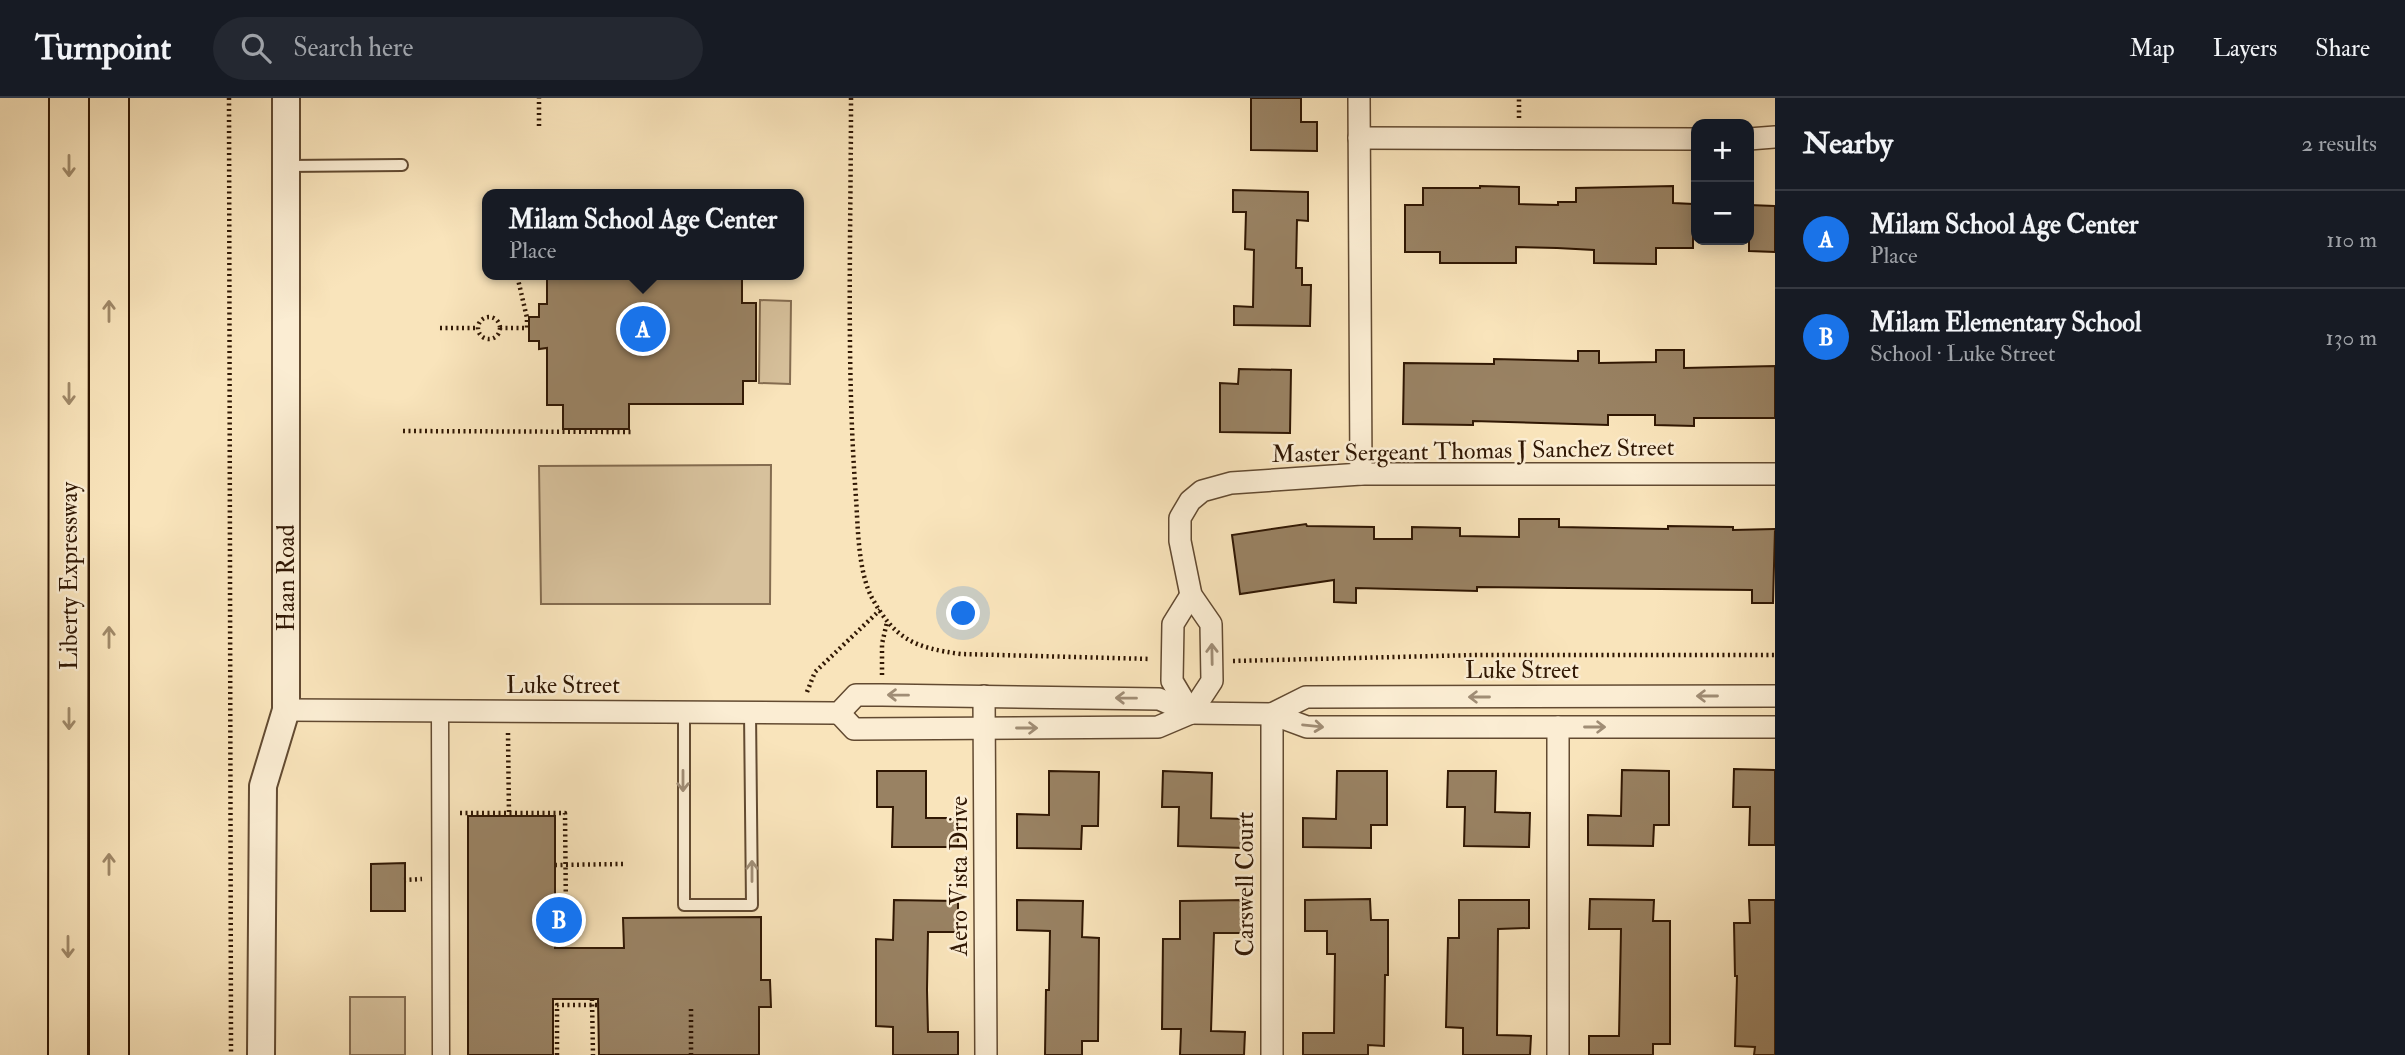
<!DOCTYPE html>
<html lang="en">
<head>
<meta charset="utf-8">
<style>
  :root { --surface:#171b24; --page:#242831; --text:#f1f3f6; --muted:#9ea1a6; --line:#363941; --accent:#1a73e8 }
  body { margin:0; font-family:"IM FELL Double Pica",serif; background:var(--page); color:var(--text) }
  .controls { position:absolute; right:21px; top:21px; display:grid; overflow:hidden; border-radius:14px; box-shadow:0 4px 18px #0003 }
  .controls button { width:63px; height:63px; display:grid; place-items:center; padding:0; border:0; border-bottom:2px solid var(--line); background:var(--surface); color:var(--text); font:35px sans-serif }
  .you { position:absolute; left:964px; top:516px; width:24px; height:24px; margin:-18px; border:5px solid #fff; border-radius:50%; background:#1a73e8; box-shadow:0 0 0 10px #1a73e833 }
  .badge { display:grid; place-items:center; width:46px; height:46px; border-radius:50%; background:var(--accent); color:#fff; font-size:23px; font-weight:700 }
  .pin { position:absolute; translate:-50% -50%; border:4px solid #fff; box-shadow:0 2px 7px #0006 }
  .popup { position:absolute; left:482px; top:91px; width:322px; height:91px; box-sizing:border-box; display:grid; place-content:center; border-radius:14px; background:var(--surface); filter:drop-shadow(0 2px 5px #0005); font-size:23px; white-space:nowrap; color:var(--muted) }
  .popup b { font-size:26px; color:var(--text) }
  .popup::after { content:''; position:absolute; left:50%; top:100%; margin-left:-14px; border:14px solid transparent; border-top-color:var(--surface) }
  .list { margin:0; padding:0; list-style:none }
  h2 { display:flex; justify-content:space-between; align-items:center; height:91px; margin:0; padding:0 28px; font-size:30px }
  h2 small { font-size:23px; font-weight:400; color:var(--muted) }
  .list li { display:grid; grid-template-columns:46px 1fr auto; gap:21px; align-items:center; box-sizing:border-box; height:98px; padding:0 28px; border-top:2px solid var(--line) }
  .list b { display:block; font-size:26px; white-space:nowrap }
  .list p { margin:0; font-size:23px; white-space:nowrap; color:var(--muted) }
  .list em { font-size:23px; font-style:normal; color:var(--muted) }
  .icon { flex:none; width:38px; height:38px; fill:none; stroke:currentColor; stroke-width:2; stroke-linecap:round; stroke-linejoin:round }
  .map { position:relative; flex:none; width:1775px; height:957px; overflow:hidden }
  header { display:flex; align-items:center; gap:42px; box-sizing:border-box; height:98px; padding:0 35px; background:var(--surface); border-bottom:2px solid var(--line) }
  header strong { font-size:33px }
  nav { display:flex; gap:38px; margin-inline-start:auto; font-size:24px }
  .search { width:490px; height:63px; background:var(--page); display:flex; align-items:center; gap:18px; box-sizing:border-box; padding:0 24px; border-radius:38px; color:var(--muted); font-size:26px }
  main { display:flex }
  aside { flex:1; background:var(--surface) }
  .map>svg:first-child { display:block }
</style>
</head>
<body>
<header>
<strong>Turnpoint</strong>
<div class="search"><svg class="icon" aria-label="search" viewBox="0 0 24 24"><circle cx="10" cy="10" r="6"/><path d="M15 15l6 6"/></svg>Search here</div>
<nav><a>Map</a><a>Layers</a><a>Share</a></nav>
</header>
<main>
<div class="map">
<svg width="1775" height="957" viewBox="0 0 1775 957">
  <rect width="100%" height="100%" fill="#f9e4bb"/>
  <filter id="stains"><feTurbulence type="fractalNoise" baseFrequency=".00286" numOctaves="4"/><feColorMatrix values="0 0 0 0 .2 0 0 0 0 .09 0 0 0 0 .02 0 0 0 .5 -.17"/></filter>
  <radialGradient id="worn" r=".72"><stop offset=".6" stop-color="#630" stop-opacity="0"/><stop offset="1" stop-color="#630" stop-opacity=".3"/></radialGradient>
  <g fill="#d7c19c" stroke="#846c50" stroke-width="2">
    <path d="M 760,202 L 791,203 L 790,286 L 759,285 Z"/>
    <path d="M 771,367 L 770,506 L 541,506 L 539,368 Z"/>
    <rect x="350" y="899" width="55" height="58"/>
  </g>
  <g fill="#998263" stroke="#301703" stroke-width="2">
    <path d="M 1251,0 L 1301,0 L 1301,24 L 1317,24 L 1317,53 L 1251,52 Z"/>
    <path d="M 1480,88 L 1519,89 L 1519,106 L 1558,107 L 1558,104 L 1576,104 L 1576,90 L 1673,88 L 1673,105 L 1693,106 L 1693,150 L 1656,150 L 1656,166 L 1594,165 L 1594,152 L 1557,150 L 1516,149 L 1516,165 L 1440,165 L 1440,154 L 1405,154 L 1405,107 L 1423,107 L 1423,90 L 1480,90 Z"/>
    <path d="M 1233,92 L 1308,94 L 1308,123 L 1297,122 L 1296,170 L 1302,170 L 1302,187 L 1311,187 L 1310,228 L 1234,227 L 1234,208 L 1253,209 L 1254,152 L 1245,151 L 1246,114 L 1233,114 Z"/>
    <path d="M 1749,107 L 1775,108 L 1775,154 L 1749,153 Z"/>
    <path d="M 573,177 L 638,177 L 638,181 L 742,181 L 742,205 L 756,205 L 756,283 L 743,283 L 743,306 L 629,306 L 629,331 L 563,331 L 563,307 L 547,307 L 547,250 L 539,251 L 539,243 L 529,243 L 529,219 L 539,219 L 539,206 L 547,206 L 547,181 L 573,181 Z"/>
    <path d="M 1656,252 L 1684,252 L 1684,270 L 1775,268 L 1775,320 L 1694,320 L 1694,328 L 1655,327 L 1655,317 L 1608,317 L 1608,327 L 1473,323 L 1473,327 L 1403,326 L 1404,265 L 1494,266 L 1494,261 L 1578,263 L 1578,253 L 1599,253 L 1599,265 L 1656,264 Z"/>
    <path d="M 1239,271 L 1291,272 L 1290,335 L 1220,334 L 1220,285 L 1238,286 Z"/>
    <path d="M 1519,421 L 1559,421 L 1559,429 L 1668,431 L 1668,428 L 1733,429 L 1733,432 L 1775,431 L 1773,505 L 1752,505 L 1752,492 L 1477,489 L 1477,493 L 1356,490 L 1356,505 L 1334,504 L 1334,482 L 1240,496 L 1232,437 L 1306,426 L 1307,428 L 1374,429 L 1374,441 L 1412,441 L 1412,429 L 1460,430 L 1460,438 L 1519,439 Z"/>
    <path d="M 1734,671 L 1775,672 L 1775,747 L 1749,747 L 1750,709 L 1733,709 Z"/>
    <path d="M 1622,672 L 1669,673 L 1669,727 L 1654,727 L 1653,748 L 1588,747 L 1588,717 L 1621,718 Z"/>
    <path d="M 877,673 L 926,673 L 926,720 L 958,720 L 958,749 L 892,749 L 893,709 L 877,709 Z"/>
    <path d="M 1049,673 L 1099,674 L 1098,728 L 1082,728 L 1081,751 L 1017,750 L 1017,716 L 1049,717 Z"/>
    <path d="M 1163,673 L 1212,675 L 1211,720 L 1244,721 L 1244,750 L 1178,748 L 1179,709 L 1162,709 Z"/>
    <path d="M 1337,673 L 1387,673 L 1387,727 L 1371,727 L 1371,750 L 1303,749 L 1303,720 L 1336,721 Z"/>
    <path d="M 1448,673 L 1496,673 L 1495,714 L 1530,715 L 1529,749 L 1464,748 L 1465,709 L 1447,709 Z"/>
    <path d="M 468,718 L 555,718 L 555,850 L 624,850 L 623,820 L 761,819 L 761,882 L 770,882 L 771,909 L 759,909 L 759,957 L 599,957 L 598,901 L 553,901 L 553,957 L 468,957 Z"/>
    <path d="M 405,765 L 405,813 L 371,813 L 371,766 Z"/>
    <path d="M 1370,801 L 1371,822 L 1388,822 L 1388,877 L 1385,877 L 1384,948 L 1368,947 L 1368,957 L 1303,957 L 1303,935 L 1334,935 L 1335,856 L 1327,856 L 1327,833 L 1305,833 L 1305,802 Z"/>
    <path d="M 1590,801 L 1654,802 L 1653,823 L 1670,823 L 1670,946 L 1653,946 L 1653,957 L 1589,957 L 1589,938 L 1619,938 L 1621,831 L 1589,831 Z"/>
    <path d="M 894,802 L 958,803 L 958,834 L 928,834 L 927,892 L 928,934 L 958,934 L 958,957 L 893,957 L 893,929 L 876,928 L 876,841 L 893,842 Z"/>
    <path d="M 1017,802 L 1083,803 L 1082,839 L 1099,840 L 1098,943 L 1082,943 L 1082,957 L 1045,957 L 1046,892 L 1049,892 L 1050,833 L 1017,832 Z"/>
    <path d="M 1244,802 L 1245,835 L 1214,835 L 1211,933 L 1245,934 L 1244,957 L 1180,957 L 1181,931 L 1162,931 L 1163,841 L 1180,841 L 1180,803 Z"/>
    <path d="M 1459,802 L 1529,802 L 1529,830 L 1498,831 L 1497,937 L 1531,938 L 1530,957 L 1463,957 L 1463,930 L 1446,929 L 1448,840 L 1459,840 Z"/>
    <path d="M 1749,802 L 1775,802 L 1775,957 L 1754,957 L 1755,949 L 1735,948 L 1737,878 L 1735,878 L 1734,825 L 1750,825 Z"/>
  </g>
  <g fill="none" stroke-linecap="round" stroke-linejoin="round">
    <g stroke="#624a31" stroke-width="14">
      <g id="service">
        <path d="M 287,68 L 402,67"/>
        <path d="M 684,614 L 684,807 L 752,807 L 750,614"/>
      </g>
    </g>
    <g stroke="#624a31" stroke-width="19">
      <path id="pedestrian" d="M 440,613 L 441,957"/>
    </g>
    <g stroke="#624a31" stroke-width="24">
      <g id="minor">
        <path d="M 1359,0 L 1361,376"/>
        <path d="M 1359,40 L 1696,41"/>
        <path d="M 1749,41 L 1775,39"/>
        <path d="M 1191,497 L 1173,526 L 1172,583 L 1191,615"/>
        <path d="M 984,598 L 986,957"/>
        <path d="M 286,612 L 834,615 L 839,615 L 856,597 L 882,597 L 1159,601 L 1191,615 L 1272,616 L 1307,629 L 1775,629"/>
        <path d="M 839,615 L 854,631 L 1158,629 L 1191,615"/>
        <path d="M 1191,615 L 1212,583 L 1211,526 L 1191,497 L 1180,443 L 1180,420 L 1190,403 L 1202,393 L 1231,385 L 1361,376 L 1775,376"/>
        <path d="M 1272,616 L 1306,599 L 1775,598"/>
        <path d="M 1272,957 L 1272,616"/>
        <path d="M 1558,957 L 1558,629"/>
      </g>
    </g>
    <g stroke="#624a31" stroke-width="30">
      <path id="tertiary" d="M 261,957 L 263,688 L 286,612 L 286,0"/>
    </g>
    <g stroke="#301703" stroke-width="42">
      <g id="motorway">
        <path d="M 109,0 L 109,957"/>
        <path d="M 68,957 L 69,0"/>
      </g>
    </g>
    <g stroke="#301703" stroke-width="4.5" stroke-dasharray="2 3.5" stroke-linecap="butt">
      <path d="M 229,0 L 231,957"/>
      <path d="M 851,0 C 851,133 846,268 856,400 C 858,430 858,473 872,500 C 895,542 916,550 961,556 L 1151,561"/>
      <path d="M 1519,20 L 1519,0"/>
      <path d="M 539,28 L 539,0"/>
      <circle cx="489" cy="230" r="11"/>
      <path d="M 440,230 L 477,230"/>
      <path d="M 500,230 L 527,230 L 527,220 L 517,177"/>
      <path d="M 403,333 L 631,334"/>
      <path d="M 1233,563 L 1476,557 L 1775,557"/>
      <path d="M 882,577 L 882,546 L 887,524"/>
      <path d="M 807,594 L 815,574 L 880,512"/>
      <path d="M 508,635 L 509,718"/>
      <path d="M 460,715 L 565,715 L 566,818 L 554,817"/>
      <path d="M 555,767 L 623,766"/>
      <path d="M 404,782 L 422,781"/>
      <path d="M 592,901 L 593,957"/>
      <path d="M 557,957 L 557,907 L 598,907"/>
      <path d="M 691,957 L 691,909"/>
    </g>
    <use href="#service" stroke="#fbedd3" stroke-width="10"/>
    <use href="#pedestrian" stroke="#fbedd3" stroke-width="16"/>
    <use href="#minor" stroke="#fbedd3" stroke-width="21"/>
    <use href="#tertiary" stroke="#fbedd3" stroke-width="26"/>
    <use href="#motorway" stroke="#f9e4bb" stroke-width="38"/>
  </g>
  <defs><path id="oneway-shaft" d="M-6 0H5M1.5-3L5.5 0L1.5 3" fill="none" stroke-width="1.6" stroke-linecap="round" stroke-linejoin="round" transform="scale(1.75)"/></defs>
  <g stroke="#9f8868">
    <use href="#oneway-shaft" transform="translate(69 68) rotate(90)"/>
    <use href="#oneway-shaft" transform="translate(109 213) rotate(-90)"/>
    <use href="#oneway-shaft" transform="translate(69 296) rotate(90)"/>
    <use href="#oneway-shaft" transform="translate(109 539) rotate(-90)"/>
    <use href="#oneway-shaft" transform="translate(69 621) rotate(90)"/>
    <use href="#oneway-shaft" transform="translate(109 766) rotate(-90)"/>
    <use href="#oneway-shaft" transform="translate(68 849) rotate(90)"/>
  </g>
  <g stroke="#a08d75">
    <use href="#oneway-shaft" transform="translate(1212 556) rotate(-91)"/>
    <use href="#oneway-shaft" transform="translate(898 597) rotate(-179)"/>
    <use href="#oneway-shaft" transform="translate(1707 598) rotate(180)"/>
    <use href="#oneway-shaft" transform="translate(1479 599) rotate(-180)"/>
    <use href="#oneway-shaft" transform="translate(1126 600) rotate(-179)"/>
    <use href="#oneway-shaft" transform="translate(1313 628) rotate(6)"/>
    <use href="#oneway-shaft" transform="translate(1595 629)"/>
    <use href="#oneway-shaft" transform="translate(1027 630)"/>
    <use href="#oneway-shaft" transform="translate(683 683) rotate(90)"/>
    <use href="#oneway-shaft" transform="translate(752 773) rotate(-90)"/>
  </g>
  <g text-anchor="middle" dominant-baseline="central" stroke-width="5" stroke-linejoin="round" paint-order="stroke">
    <g font-size="24" fill="#301703" stroke="#fbedd3">
      <text transform="translate(1473 353) rotate(-1)">Master Sergeant Thomas J Sanchez Street</text>
      <text transform="translate(69 478) rotate(-90)">Liberty Expressway</text>
      <text transform="translate(286 480) rotate(-90)">Haan Road</text>
      <text x="1522" y="572">Luke Street</text>
      <text x="563" y="587">Luke Street</text>
      <text transform="translate(959 778) rotate(-90)">Aero Vista Drive</text>
      <text transform="translate(1245 786) rotate(-90)">Carswell Court</text>
    </g>
  </g>
  <rect width="100%" height="100%" filter="url(#stains)"/>
  <rect width="100%" height="100%" fill="url(#worn)"/>
</svg>
<div class="controls">
<button>+</button>
<button>−</button>
</div>
<div class="you"></div>
<div class="pin badge" style="left:643px;top:231px">A</div>
<div class="popup"><b>Milam School Age Center</b>Place</div>
<div class="pin badge" style="left:559px;top:822px">B</div>
</div>
<aside>
<h2>Nearby<small>2 results</small></h2>
<ul class="list">
<li><span class="badge">A</span><div><b>Milam School Age Center</b><p>Place</p></div><em>110 m</em></li>
<li><span class="badge">B</span><div><b>Milam Elementary School</b><p>School · Luke Street</p></div><em>130 m</em></li>
</ul>
</aside>
</main>
</body>
</html>
